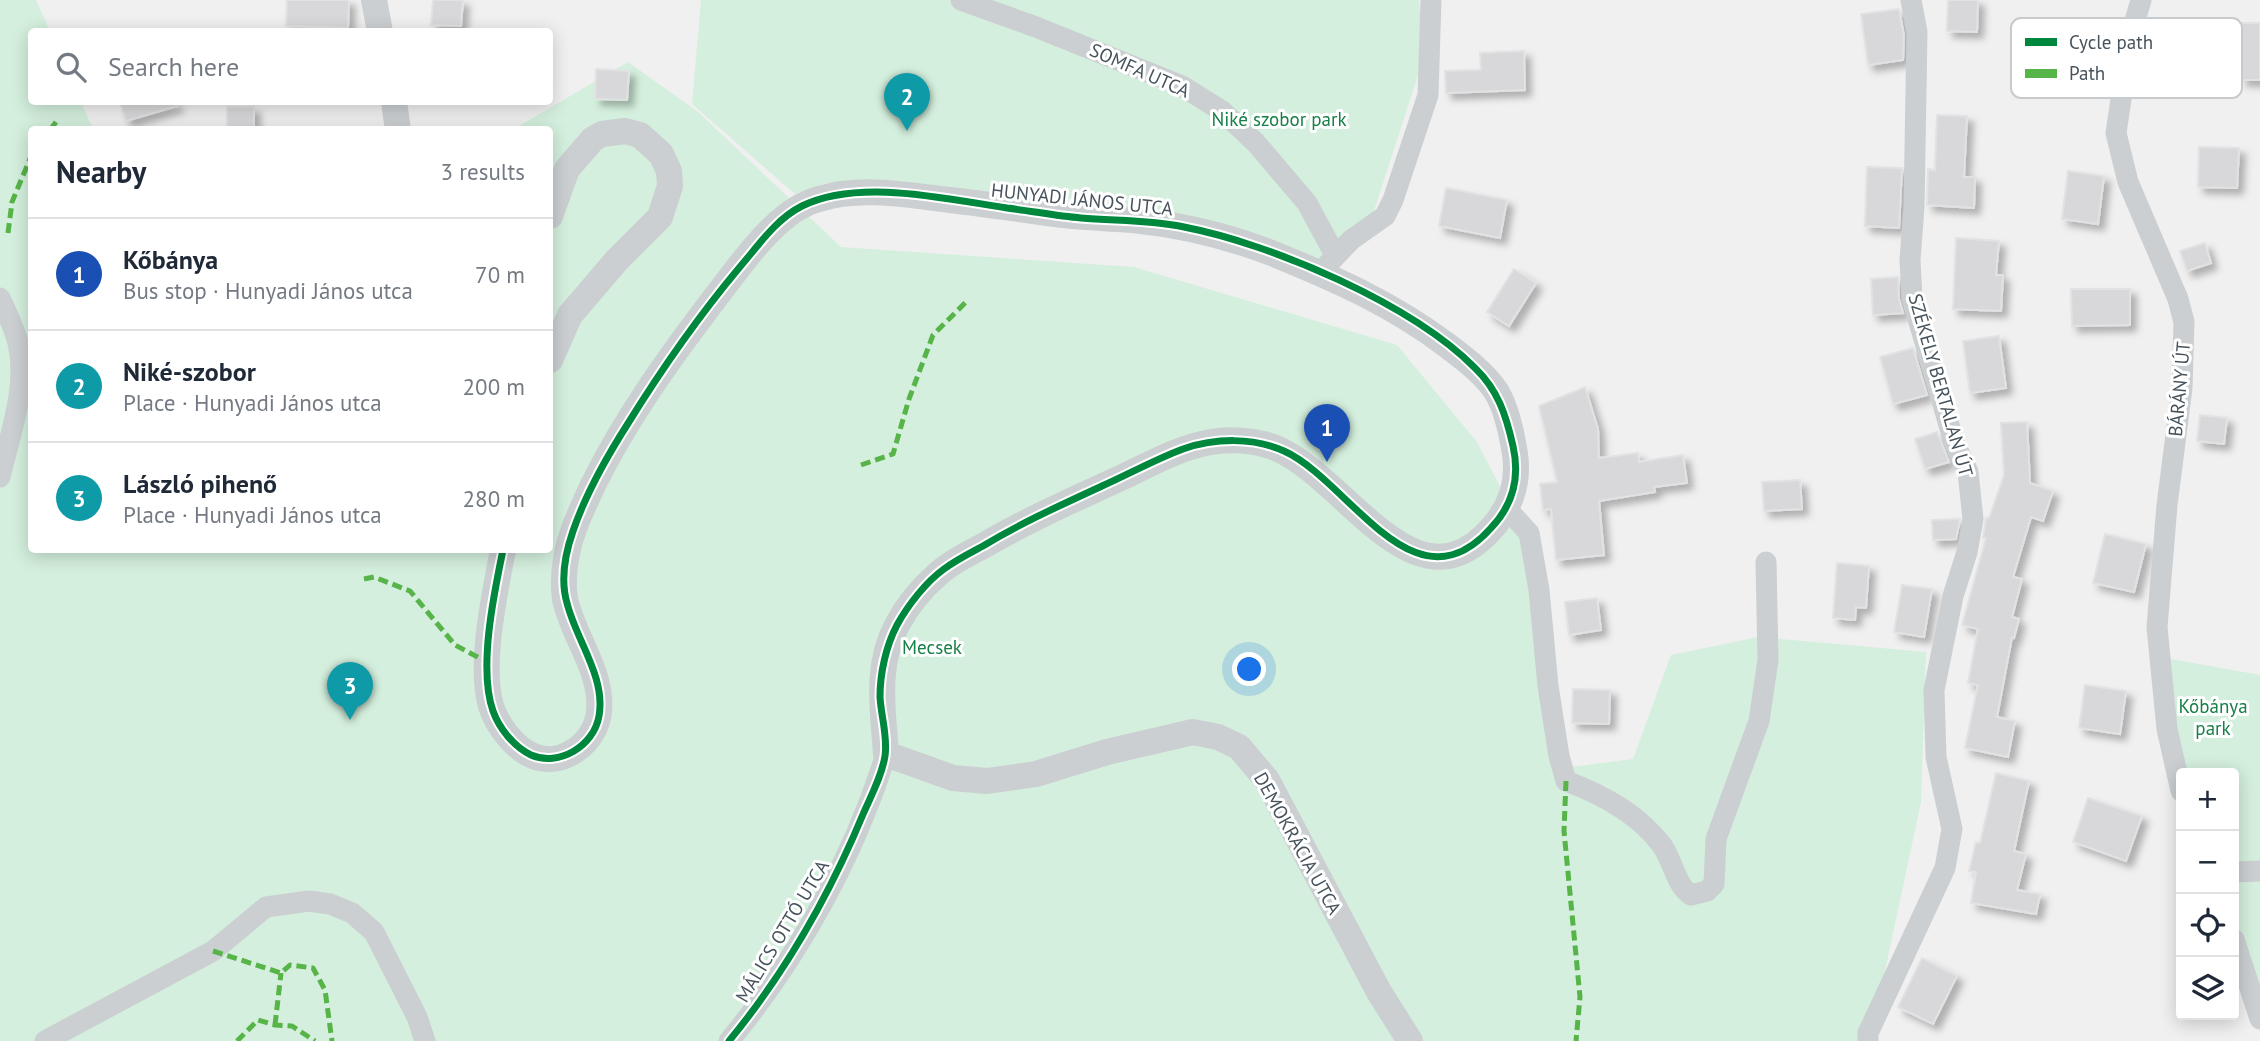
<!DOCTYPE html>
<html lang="en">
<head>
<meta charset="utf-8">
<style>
  :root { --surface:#fff; --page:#f2f2f3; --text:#1f2937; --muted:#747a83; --line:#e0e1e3; --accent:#828a90 }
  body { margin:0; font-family:"PT Sans",sans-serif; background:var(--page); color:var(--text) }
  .controls { position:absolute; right:21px; bottom:21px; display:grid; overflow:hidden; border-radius:7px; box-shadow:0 4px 18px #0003 }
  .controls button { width:63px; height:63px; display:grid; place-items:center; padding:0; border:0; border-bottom:2px solid var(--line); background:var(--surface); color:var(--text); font:35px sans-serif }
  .you { position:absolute; left:1250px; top:670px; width:24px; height:24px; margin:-18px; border:5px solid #fff; border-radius:50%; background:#1a73e8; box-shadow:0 0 0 10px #1a73e833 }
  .badge { display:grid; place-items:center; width:46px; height:46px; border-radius:50%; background:var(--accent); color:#fff; font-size:23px; font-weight:700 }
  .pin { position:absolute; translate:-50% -58px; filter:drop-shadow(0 2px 4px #0008) }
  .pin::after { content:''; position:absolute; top:37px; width:24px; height:21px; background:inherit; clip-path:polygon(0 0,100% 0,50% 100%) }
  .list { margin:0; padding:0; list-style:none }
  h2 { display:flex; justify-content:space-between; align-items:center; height:91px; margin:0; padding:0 28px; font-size:30px }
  h2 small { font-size:23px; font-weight:400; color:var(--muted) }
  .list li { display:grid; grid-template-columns:46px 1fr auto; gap:21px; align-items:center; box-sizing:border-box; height:112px; padding:0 28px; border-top:2px solid var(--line) }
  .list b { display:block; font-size:26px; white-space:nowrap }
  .list p { margin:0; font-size:23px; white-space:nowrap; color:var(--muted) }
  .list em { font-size:23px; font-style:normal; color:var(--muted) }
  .icon { flex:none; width:38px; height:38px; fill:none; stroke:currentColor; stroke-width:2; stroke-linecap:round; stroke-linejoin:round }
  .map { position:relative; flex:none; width:2260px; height:1041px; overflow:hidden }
  .search { position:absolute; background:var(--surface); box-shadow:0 4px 18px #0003; left:28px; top:28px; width:525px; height:77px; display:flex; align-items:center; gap:18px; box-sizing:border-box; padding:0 24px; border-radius:7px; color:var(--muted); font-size:26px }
  .panel { position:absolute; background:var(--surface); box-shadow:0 4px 18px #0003; left:28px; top:126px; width:525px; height:427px; border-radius:7px }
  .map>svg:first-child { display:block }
</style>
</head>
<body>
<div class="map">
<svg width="2260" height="1041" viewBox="0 0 2260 1041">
  <defs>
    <filter id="shadow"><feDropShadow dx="6" dy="6" stdDeviation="3.5" flood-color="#0004"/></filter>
  </defs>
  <rect width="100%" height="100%" fill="#f0f0f0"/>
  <g fill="#d4efdd">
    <path d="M 0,0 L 36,0 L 50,31 L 32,32 L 32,102 L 81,102 L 93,129 L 32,130 L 32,550 L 550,550 L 550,130 L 514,129 L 628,62 L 697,111 L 841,247 L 1134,267 L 1397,345 L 1477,442 L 1530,545 L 1563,768 L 1633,759 L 1671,655 L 1758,637 L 1926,652 L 1921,802 L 1870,1041 L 0,1041 Z"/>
    <path d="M 701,0 L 1419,0 L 1424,57 L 1372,217 L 1321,263 L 1206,219 L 1074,199 L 826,183 L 795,194 L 692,104 Z"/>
    <path d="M 2160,657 L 2260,675 L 2260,1019 L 2234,939 L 2234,773 L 2181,773 Z"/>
  </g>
  <g fill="#d8d8da" stroke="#e1e2e3" stroke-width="2" filter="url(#shadow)">
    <path d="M 287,0 L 349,0 L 348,28 L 286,26 Z"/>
    <path d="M 433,0 L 463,0 L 461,26 L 431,25 Z"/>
    <path d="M 1948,0 L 1978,0 L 1977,32 L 1947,31 Z"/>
    <path d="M 1899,9 L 1904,36 L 1903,60 L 1868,65 L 1861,14 Z"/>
    <rect x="2241" y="23" width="19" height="57"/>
    <path d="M 1524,51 L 1525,90 L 1446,93 L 1445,71 L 1481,70 L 1480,53 Z"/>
    <path d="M 596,69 L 629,71 L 627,100 L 595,99 Z"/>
    <path d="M 120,102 L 176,102 L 177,106 L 126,121 Z"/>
    <rect x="227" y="107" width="27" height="23"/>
    <path d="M 1937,115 L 1967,116 L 1964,177 L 1975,177 L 1974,208 L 1927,205 L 1928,169 L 1935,170 Z"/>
    <path d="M 2199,147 L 2239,148 L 2237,188 L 2198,187 Z"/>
    <path d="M 1867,167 L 1902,168 L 1899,228 L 1865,226 Z"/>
    <path d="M 2068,171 L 2104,176 L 2098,224 L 2062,219 Z"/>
    <path d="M 1446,188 L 1507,200 L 1500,238 L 1439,226 Z"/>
    <path d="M 1956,238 L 1999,241 L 1996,275 L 2003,275 L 2001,311 L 1953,309 Z"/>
    <path d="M 2205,243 L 2211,263 L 2187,271 L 2180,251 Z"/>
    <path d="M 1514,269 L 1536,283 L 1509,326 L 1487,312 Z"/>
    <path d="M 1898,277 L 1899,299 L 1903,313 L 1873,315 L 1871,279 Z"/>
    <path d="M 2071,289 L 2130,289 L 2130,325 L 2072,326 Z"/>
    <path d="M 1999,336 L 2006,388 L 1970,393 L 1963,341 Z"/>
    <path d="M 1913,348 L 1927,395 L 1893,404 L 1880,357 Z"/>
    <path d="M 1585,387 L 1598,429 L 1599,458 L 1638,453 L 1639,462 L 1683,455 L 1687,483 L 1654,487 L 1655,492 L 1599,501 L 1604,555 L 1556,560 L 1551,509 L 1543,510 L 1540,484 L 1557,482 L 1539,406 Z"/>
    <path d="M 2200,415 L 2227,418 L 2224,444 L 2197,441 Z"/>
    <path d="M 2027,422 L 2030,483 L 2053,491 L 2043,521 L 2031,517 L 2013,577 L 2022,579 L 2012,617 L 2019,619 L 2014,638 L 2012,637 L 1997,717 L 2015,721 L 2008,757 L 1965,748 L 1978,685 L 1968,683 L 1978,629 L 1962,625 L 1986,538 L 1983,538 L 1986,518 L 1989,518 L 2004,475 L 2001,423 Z"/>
    <path d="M 1937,432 L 1949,462 L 1925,469 L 1915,439 Z"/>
    <path d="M 1800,480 L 1802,509 L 1764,511 L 1762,482 Z"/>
    <path d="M 1960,519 L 1956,539 L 1933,540 L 1932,520 Z"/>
    <path d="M 2105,534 L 2146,544 L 2134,592 L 2093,583 Z"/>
    <path d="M 1837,563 L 1869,566 L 1866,608 L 1856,607 L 1855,620 L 1833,618 Z"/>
    <path d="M 1902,585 L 1932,589 L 1924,637 L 1894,632 Z"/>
    <path d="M 1597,598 L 1601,630 L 1569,635 L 1565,602 Z"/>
    <path d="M 2085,685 L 2126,691 L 2120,734 L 2079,728 Z"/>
    <path d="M 1573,689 L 1610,690 L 1609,724 L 1572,723 Z"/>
    <path d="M 1996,773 L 2029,781 L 2014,851 L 2026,854 L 2017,890 L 2040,894 L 2036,914 L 1971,903 L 1976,872 L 1969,871 L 1976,842 L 1980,843 Z"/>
    <path d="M 2088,798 L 2142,816 L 2126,861 L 2073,842 Z"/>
    <path d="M 1922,958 L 1957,976 L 1933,1024 L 1898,1007 Z"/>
  </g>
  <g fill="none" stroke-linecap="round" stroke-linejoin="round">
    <g stroke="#cbcfd1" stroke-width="21">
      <path d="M 961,0 L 1036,27 L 1182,86 L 1222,111 L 1256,143 L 1307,203 L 1335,255"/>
      <path d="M 2141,0 L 2130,38 L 2116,133 L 2128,182 L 2178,299 L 2184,322 L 2182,388 L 2167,505 L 2157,627 L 2167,729 L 2181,791"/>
      <path d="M 1328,264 L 1351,240 L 1385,216 L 1393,200 L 1428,95 L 1431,0"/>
      <path d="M 0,298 C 7,313 14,327 18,343 C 28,388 10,434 0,477"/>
      <path d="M 1507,509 L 1529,533 L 1539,590 L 1548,686 L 1559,756 L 1566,781 C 1601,794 1638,814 1661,844 C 1673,859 1675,885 1691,895 L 1707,891 L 1714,884 L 1716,839 L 1759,721 L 1768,660 L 1766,562"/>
      <path d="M 2234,872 L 2260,871"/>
      <path d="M 2234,939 L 2260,1019"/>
      <path d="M 45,1041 L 213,951 L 266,907 L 309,901 L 330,904 L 352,913 L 374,932 L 417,1017 L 425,1041"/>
      <path d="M 729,1041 C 798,958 854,857 886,754"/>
      <path d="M 1868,1041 L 1868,1033 L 1945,868 L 1952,829 L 1936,757 L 1934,690 L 1953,596 L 1967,552 L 1973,519 L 1968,472 L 1954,442 L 1912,298 L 1910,260 L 1914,207 L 1917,32 L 1911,0"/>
    </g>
    <g stroke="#cbcfd1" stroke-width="26">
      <path d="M 374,0 L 380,32"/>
      <path d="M 394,102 L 398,130"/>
      <path d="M 550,216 L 567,169 L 593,139 L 602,134 L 625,131 L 640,135 L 661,154 L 669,171 L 670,186 L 660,217 L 617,260 L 570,315 L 550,360"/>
      <path d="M 503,550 C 495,591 479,666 491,706 C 497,725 514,748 533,756 C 563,768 596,742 599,712 C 603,671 573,637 565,599 C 563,586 564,571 566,559 C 570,533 582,509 593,485 C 626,418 670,357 715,298 C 736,271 758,239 784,218 C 793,210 807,202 819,199 C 860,186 908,195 950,200 C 985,204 1019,209 1054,214 C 1081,218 1107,218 1133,220 C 1182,225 1228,236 1274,254 C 1338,280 1392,304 1448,346 C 1465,359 1484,373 1496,391 C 1506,407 1512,435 1515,454 C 1519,482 1511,506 1493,527 C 1411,622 1340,461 1263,444 C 1248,440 1226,439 1211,442 C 1181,447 1152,463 1125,476 C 1077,498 1029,519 983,546 C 968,554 951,562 938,574 C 923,587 907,606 897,625 C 875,666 883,710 886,754 L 953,778 L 987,781 L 1036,774 L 1107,752 L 1193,732 L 1218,737 L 1239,747 L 1267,780 L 1379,992 L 1410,1041"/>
    </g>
    <g stroke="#57b448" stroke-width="5" stroke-dasharray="10 5" stroke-linecap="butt">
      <path d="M 50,130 L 59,118"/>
      <path d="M 8,233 L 12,202 L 32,154"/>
      <path d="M 861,465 L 893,454 L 909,399 L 933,335 L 967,301"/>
      <path d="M 364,579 L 374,577 L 410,591 L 455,645 L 487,662"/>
      <path d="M 1566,781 L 1564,831 L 1580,997 L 1576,1041"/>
      <path d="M 213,951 L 281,973 L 290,965 L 313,968 L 325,990 L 332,1041"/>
      <path d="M 275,1025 L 281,973"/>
      <path d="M 237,1041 L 258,1020 L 275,1025 L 292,1026 L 315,1041"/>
    </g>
    <g stroke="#fff" stroke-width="11">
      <path id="cycleway" d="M 503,550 C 494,593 478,669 493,711 C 499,728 514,747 531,755 C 559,767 594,746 599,716 C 606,677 576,640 567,603 C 560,579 565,554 573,531 C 586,493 606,458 627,425 C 661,370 698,317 739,268 C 758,246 776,219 802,206 C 859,178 946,199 1007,208 C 1032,211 1056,216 1081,218 C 1115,221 1150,220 1184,227 C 1272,244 1412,304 1475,368 C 1498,390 1506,415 1513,446 C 1520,477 1513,505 1491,528 C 1414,615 1349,480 1284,451 C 1253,437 1215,438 1183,449 C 1156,459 1129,474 1102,486 C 1061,505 1021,523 983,546 C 970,553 956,560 944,569 C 926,582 908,605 897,625 C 886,646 880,673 880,697 C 881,716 888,737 885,756 C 882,775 872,794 864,812 C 830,894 786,972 729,1041"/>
    </g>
    <use href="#cycleway" stroke="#00873e" stroke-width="7"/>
  </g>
  <g text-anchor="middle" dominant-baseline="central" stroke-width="6" stroke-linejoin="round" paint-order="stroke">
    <g font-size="19" fill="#47535c" stroke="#fff">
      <text transform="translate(1140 70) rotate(24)">SOMFA UTCA</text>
      <text transform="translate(1082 199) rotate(6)">HUNYADI JÁNOS UTCA</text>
      <text transform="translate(1941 385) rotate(74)">SZÉKELY BERTALAN ÚT</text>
      <text transform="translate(2179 389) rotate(-85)">BÁRÁNY ÚT</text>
      <text transform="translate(1298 843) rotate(61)">DEMOKRÁCIA UTCA</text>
      <text transform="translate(782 931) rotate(-59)">MÁLICS OTTÓ UTCA</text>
    </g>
    <g font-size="19" fill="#167f46" stroke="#fff">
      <text x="1279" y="119">Niké szobor park</text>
      <text x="932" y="647">Mecsek</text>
      <text x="2213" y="706">Kőbánya<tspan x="2213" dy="22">park</tspan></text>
    </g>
  </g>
  <rect x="2011" y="18" width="231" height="80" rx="10" fill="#fff" stroke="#c8cbce" stroke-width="2"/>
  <rect x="2025" y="38" width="32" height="8" fill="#00873e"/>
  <rect x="2025" y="69" width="32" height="9" fill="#57b448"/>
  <g font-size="19" fill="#47535c">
    <text x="2069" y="49">Cycle path</text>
    <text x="2069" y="80">Path</text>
  </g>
</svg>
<div class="controls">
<button>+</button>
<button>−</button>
<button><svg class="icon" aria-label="locate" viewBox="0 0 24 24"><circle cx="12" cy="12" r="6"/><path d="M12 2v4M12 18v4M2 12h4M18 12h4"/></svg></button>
<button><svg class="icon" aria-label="layers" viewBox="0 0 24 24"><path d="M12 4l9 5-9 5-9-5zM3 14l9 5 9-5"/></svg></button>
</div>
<div class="you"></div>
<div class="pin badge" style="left:1327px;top:462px;background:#1a4fb4">1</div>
<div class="pin badge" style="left:907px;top:131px;background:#0f9aa8">2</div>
<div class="pin badge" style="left:350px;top:720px;background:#0f9aa8">3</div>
<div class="search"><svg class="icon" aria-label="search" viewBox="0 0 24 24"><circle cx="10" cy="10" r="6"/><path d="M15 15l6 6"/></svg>Search here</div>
<section class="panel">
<h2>Nearby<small>3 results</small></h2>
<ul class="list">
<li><span class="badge" style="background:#1a4fb4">1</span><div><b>Kőbánya</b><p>Bus stop · Hunyadi János utca</p></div><em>70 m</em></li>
<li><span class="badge" style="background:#0f9aa8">2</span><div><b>Niké-szobor</b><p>Place · Hunyadi János utca</p></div><em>200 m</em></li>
<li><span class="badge" style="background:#0f9aa8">3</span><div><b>László pihenő</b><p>Place · Hunyadi János utca</p></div><em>280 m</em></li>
</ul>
</section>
</div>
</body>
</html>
